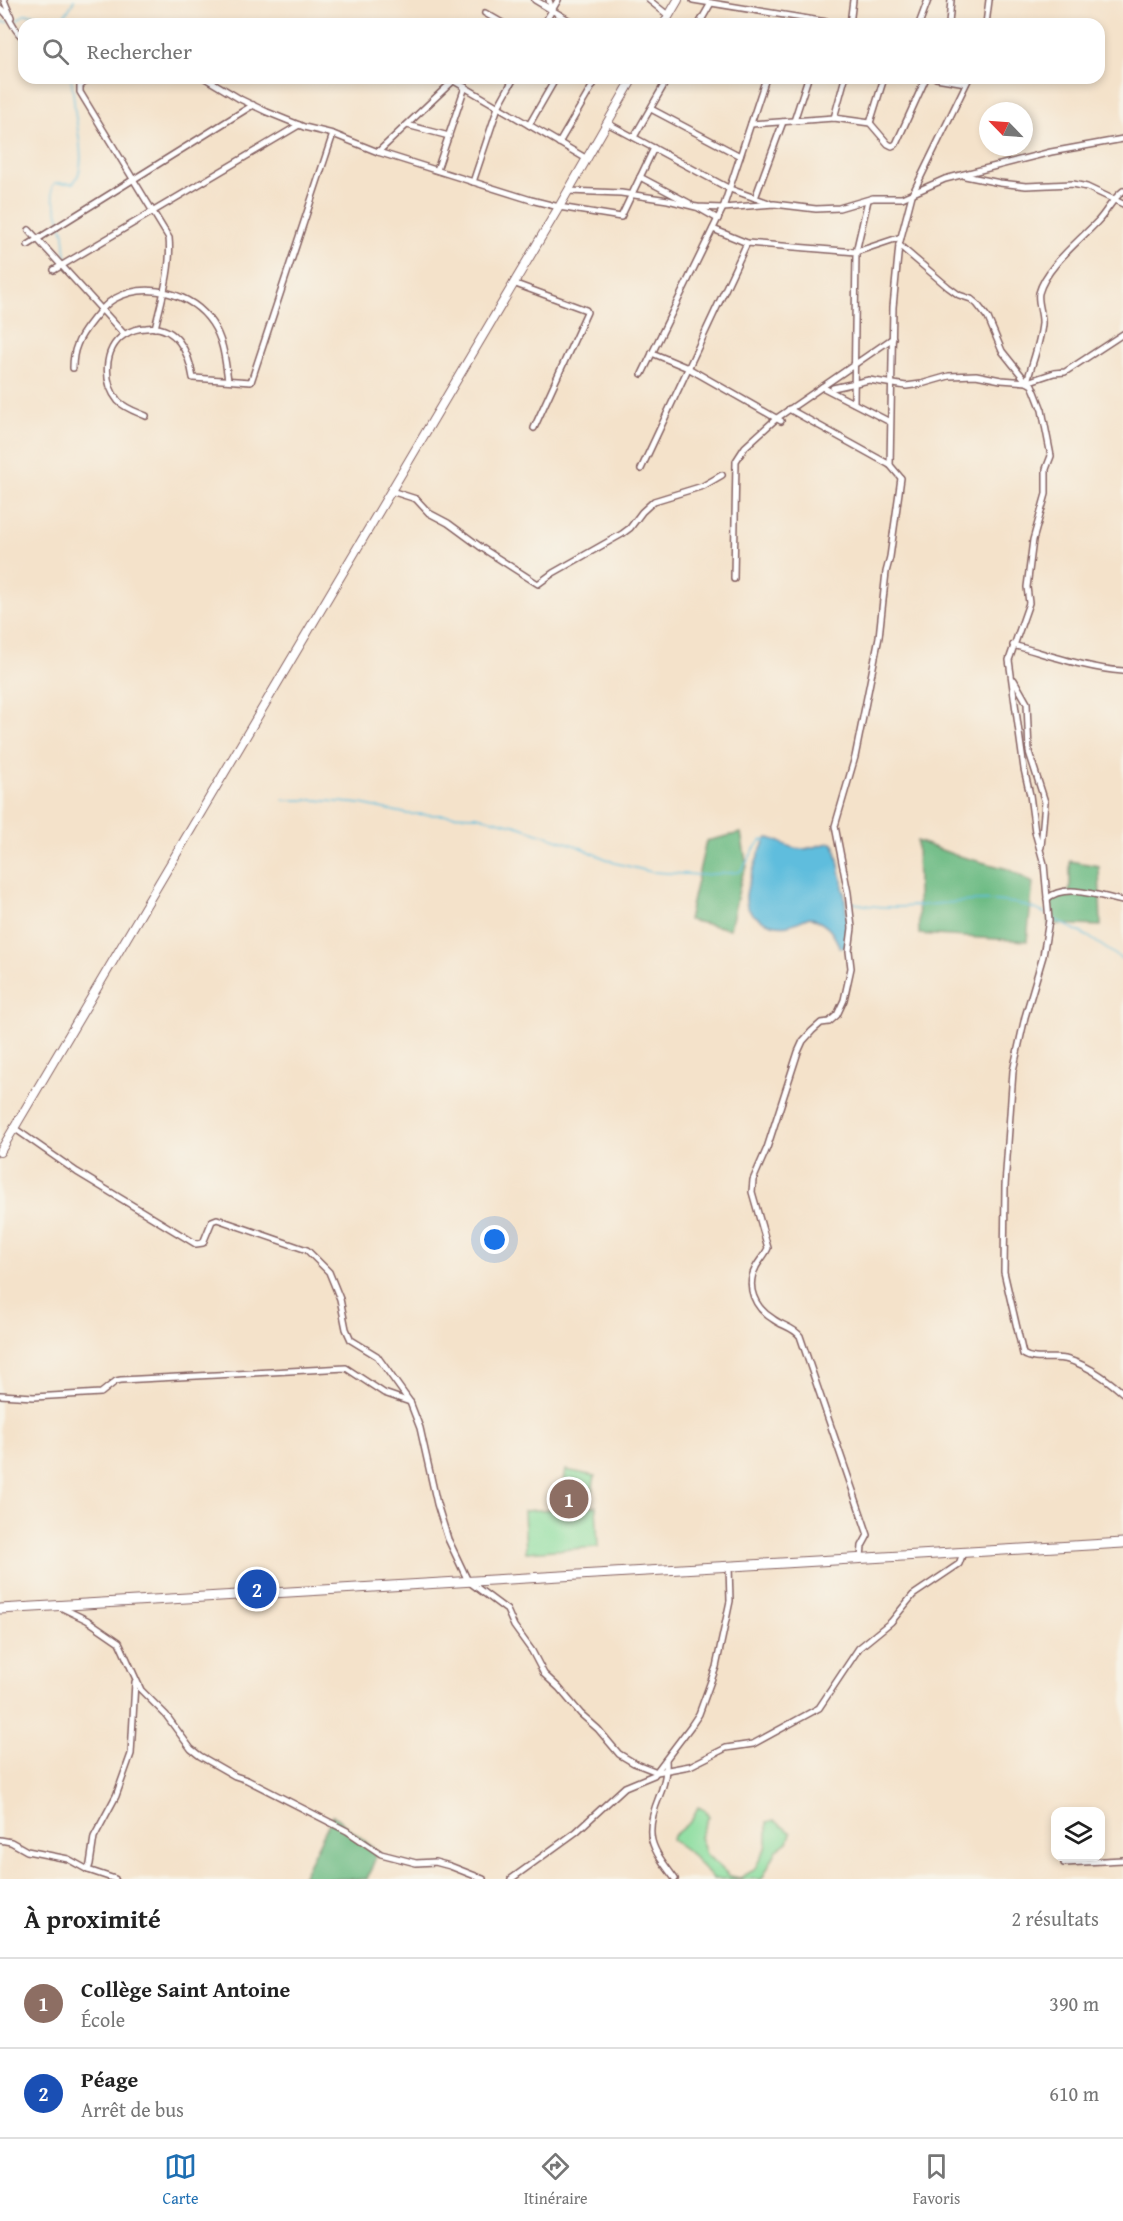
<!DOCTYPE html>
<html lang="fr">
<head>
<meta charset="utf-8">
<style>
  :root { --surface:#fff; --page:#f6f6f6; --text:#222; --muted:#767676; --line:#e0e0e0; --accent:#1f6fb2 }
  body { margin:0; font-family:"Gentium Book Plus",serif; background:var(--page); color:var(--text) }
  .controls { position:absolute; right:18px; bottom:18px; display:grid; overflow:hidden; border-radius:12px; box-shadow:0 3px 9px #0003 }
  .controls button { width:54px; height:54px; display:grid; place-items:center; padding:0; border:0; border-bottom:2px solid var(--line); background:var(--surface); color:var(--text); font:30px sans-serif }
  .compass { position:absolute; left:979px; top:102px; width:54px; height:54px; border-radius:50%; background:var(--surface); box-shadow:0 3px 9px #0003; rotate:295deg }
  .you { position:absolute; left:495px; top:1240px; width:21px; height:21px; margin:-15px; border:4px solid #fff; border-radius:50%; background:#1a73e8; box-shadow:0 0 0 9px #1a73e833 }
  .badge { display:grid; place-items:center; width:39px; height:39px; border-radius:50%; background:var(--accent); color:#fff; font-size:20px; font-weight:700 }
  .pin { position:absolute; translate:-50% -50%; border:3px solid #fff; box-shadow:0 2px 6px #0006 }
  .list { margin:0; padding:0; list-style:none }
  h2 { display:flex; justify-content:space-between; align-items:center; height:78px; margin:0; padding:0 24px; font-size:26px }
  h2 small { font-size:20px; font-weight:400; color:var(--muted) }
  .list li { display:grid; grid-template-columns:39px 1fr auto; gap:18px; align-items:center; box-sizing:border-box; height:90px; padding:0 24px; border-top:2px solid var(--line) }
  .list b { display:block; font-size:22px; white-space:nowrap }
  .list p { margin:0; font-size:20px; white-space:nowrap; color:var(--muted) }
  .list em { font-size:20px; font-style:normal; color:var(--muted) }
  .icon { flex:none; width:33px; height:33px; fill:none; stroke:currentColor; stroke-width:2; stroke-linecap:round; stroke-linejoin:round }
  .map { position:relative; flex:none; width:1123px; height:1879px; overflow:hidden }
  .search { position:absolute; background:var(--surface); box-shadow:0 3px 9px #0003; left:18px; right:18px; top:18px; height:66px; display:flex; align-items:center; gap:15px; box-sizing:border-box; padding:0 21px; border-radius:18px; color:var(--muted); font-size:22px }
  .sheet { height:258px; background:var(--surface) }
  nav { display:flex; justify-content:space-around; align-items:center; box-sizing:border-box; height:84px; border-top:2px solid var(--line); background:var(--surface); font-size:16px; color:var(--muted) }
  nav a { display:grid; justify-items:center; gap:3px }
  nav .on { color:var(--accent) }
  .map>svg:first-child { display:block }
</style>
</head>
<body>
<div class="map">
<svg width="1123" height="1879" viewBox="0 0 1123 1879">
  <rect width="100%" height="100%" fill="#f7f3e8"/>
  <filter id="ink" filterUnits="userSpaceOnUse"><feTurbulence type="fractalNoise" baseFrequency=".0167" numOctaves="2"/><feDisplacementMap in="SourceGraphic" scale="12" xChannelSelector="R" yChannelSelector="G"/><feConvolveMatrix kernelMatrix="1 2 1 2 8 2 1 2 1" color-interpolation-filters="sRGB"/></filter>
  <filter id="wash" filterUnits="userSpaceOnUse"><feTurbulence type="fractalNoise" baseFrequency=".008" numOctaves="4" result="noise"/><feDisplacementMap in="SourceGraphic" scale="24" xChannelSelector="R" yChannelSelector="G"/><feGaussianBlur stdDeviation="1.35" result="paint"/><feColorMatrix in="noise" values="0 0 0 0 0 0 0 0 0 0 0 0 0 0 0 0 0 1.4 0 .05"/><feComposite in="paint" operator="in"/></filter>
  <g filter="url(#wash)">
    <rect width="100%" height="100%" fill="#f4e2ca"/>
    <g fill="#89dd9e" stroke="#6a7e64" stroke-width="1.5">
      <path d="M 566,1470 L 595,1476 L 591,1497 L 562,1492 Z"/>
      <path d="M 596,1506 L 598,1547 L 526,1552 L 524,1511 Z"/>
      <path d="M 698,1807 L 705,1810 L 709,1816 L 700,1837 L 706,1854 L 730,1876 L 740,1878 L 754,1870 L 767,1845 L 767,1822 L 774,1820 L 791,1833 L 788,1842 L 777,1850 L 762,1879 L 713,1879 L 690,1853 L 672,1840 L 673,1836 L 691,1821 Z"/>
    </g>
    <g fill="#6ebc85" stroke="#5c6e58" stroke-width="1.5">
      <path d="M 741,833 L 747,867 L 742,876 L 730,929 L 688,920 L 706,841 Z"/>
      <path d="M 917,841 L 955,855 L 1008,869 L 1033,883 L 1027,941 L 919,934 Z"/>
      <path d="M 1070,861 L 1099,866 L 1101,926 L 1048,924 L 1050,897 L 1070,891 Z"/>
      <path d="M 333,1815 L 378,1852 L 367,1879 L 301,1879 Z"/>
    </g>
    <path fill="#5fbddd" stroke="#546e84" stroke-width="1.5" d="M 768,838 C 778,839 785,846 794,848 C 807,852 820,843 832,843 L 835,846 C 842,880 850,912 846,947 L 840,948 C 832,930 828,925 810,917 C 803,919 795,924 788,925 C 774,928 747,917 746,901 C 745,891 750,878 754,868 C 758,858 760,846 768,838 Z"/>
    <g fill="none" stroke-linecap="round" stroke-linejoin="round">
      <g stroke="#5fbddd" stroke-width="1.5">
        <path d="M 0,22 L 8,22"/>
        <path d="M 15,22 L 25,14 L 40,15 L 51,23 C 63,19 69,11 74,0"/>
        <path d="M 64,24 L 65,16"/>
        <path d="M 67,268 L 64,234 L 52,194 L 52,187 L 55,183 L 73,183 C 88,169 77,129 75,112 C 74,100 73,90 71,78"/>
        <path d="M 283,800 L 316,800 L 361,804 L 408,814 L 477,816 L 514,825 L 577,846 L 615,863 L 652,872 L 701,875 L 739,872 C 750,863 751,848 762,840 L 767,841"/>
        <path d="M 850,902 C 917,920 982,882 1046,914"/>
        <path d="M 1050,917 L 1089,937 L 1123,960"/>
      </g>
    </g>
  </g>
  <g filter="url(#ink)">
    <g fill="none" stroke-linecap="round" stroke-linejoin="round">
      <g stroke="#866363" stroke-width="8">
        <g id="street">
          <path d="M 4,0 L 11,17"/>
          <path d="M 535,0 L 575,24"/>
          <path d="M 549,0 L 552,10"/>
          <path d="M 649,0 L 669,16"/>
          <path d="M 693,0 L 839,24"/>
          <path d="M 0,8 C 12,16 13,32 24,38"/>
          <path d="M 485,13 L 504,24"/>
          <path d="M 544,24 L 558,0"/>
          <path d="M 699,24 L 711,3"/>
          <path d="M 850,24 L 853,0"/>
          <path d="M 919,24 L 928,0"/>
          <path d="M 949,24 L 951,0"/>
          <path d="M 986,24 L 989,0"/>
          <path d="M 90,78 L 80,86 L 80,92 L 169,238 C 172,267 162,299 155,328"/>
          <path d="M 205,78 L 240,99 L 267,112 L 304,127 L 333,134 L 378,152 L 531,200 L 559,207 L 621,217 L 654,148"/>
          <path d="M 449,78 L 587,159"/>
          <path d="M 936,78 L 966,83"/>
          <path d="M 651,109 L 740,156"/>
          <path d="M 834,118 L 845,78"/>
          <path d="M 794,121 L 808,78"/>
          <path d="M 607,123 L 730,189 L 769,203"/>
          <path d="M 870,123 L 884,78"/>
          <path d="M 751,124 L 834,118 L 870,123 L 888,144 L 892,146 L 896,144 L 926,78"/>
          <path d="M 407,125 L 449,136"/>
          <path d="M 529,125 L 556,78"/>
          <path d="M 634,137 L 668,78"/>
          <path d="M 559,143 L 597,78"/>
          <path d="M 378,152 L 453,81"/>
          <path d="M 437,170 L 465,87"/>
          <path d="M 965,176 L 1000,183 L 1026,186 L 1073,184 L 1087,187 L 1123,204"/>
          <path d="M 640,177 L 689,203"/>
          <path d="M 473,182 L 498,107 L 514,78"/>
          <path d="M 568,191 L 621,193 L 668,200 L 696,207 L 723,208 L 774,204 L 816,209 L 839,208 L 873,198 L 902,198 L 945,179 L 1051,152 L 1123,139"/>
          <path d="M 755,198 L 783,122"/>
          <path d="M 697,207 L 718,219"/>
          <path d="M 713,229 L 747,243 L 856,252 L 901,237"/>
          <path d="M 29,230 L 124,334"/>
          <path d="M 28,245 L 253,105"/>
          <path d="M 899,245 L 948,287 L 959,295 L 971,299 L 977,304 L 988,318 L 1002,351 L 1026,381"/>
          <path d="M 54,270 L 299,125"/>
          <path d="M 513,283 L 586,310 L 587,312 L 534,428"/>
          <path d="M 652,353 L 688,368 L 781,421"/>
          <path d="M 73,368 C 73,360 74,352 77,345 C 81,333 103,305 114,299 C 147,281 192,293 212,323 C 224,341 225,360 228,380"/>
          <path d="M 642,374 L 723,208 L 766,78"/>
          <path d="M 1027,382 C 1032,363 1040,344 1042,324 C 1043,314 1037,302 1039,293 C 1046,267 1079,241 1097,222 C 1107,212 1111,200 1123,191"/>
          <path d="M 1027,382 L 1054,373 L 1065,372 L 1123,334"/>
          <path d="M 822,387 L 890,422"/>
          <path d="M 833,388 L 869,380 L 906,386 L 921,384 L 949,376 L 976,375 L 1001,380 L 1027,382 L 1032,385 L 1035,392 L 1042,410 L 1051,456 L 1046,469 L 1046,494 L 1033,540 L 1027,587 L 1029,603 L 1009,660 L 1024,769 L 1030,795 L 1035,832 L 1044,864 L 1049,920 L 1043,956 L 1025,1017 L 1013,1071 L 1005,1186 L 1004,1272 L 1023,1354 C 1035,1362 1051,1356 1065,1359 C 1086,1364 1107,1379 1123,1393"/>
          <path d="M 854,403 L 856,252 L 868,200"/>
          <path d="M 789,409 L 890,465 L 901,478 L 890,557 L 886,572 L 879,637 L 855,757 L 835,826 L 848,893 L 852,928 L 849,951 L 851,968 L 844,1000 L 837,1015 L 829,1022 L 821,1023 L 812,1031 L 803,1041 L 798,1052 L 767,1148 L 753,1180 L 752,1192 L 768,1248 C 765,1255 759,1261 756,1267 C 745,1287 755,1308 773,1319 C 782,1326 793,1327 800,1336 L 868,1535 L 862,1546 L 861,1558"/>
          <path d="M 146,416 C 137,412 126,409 118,401 C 103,383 103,349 124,335 C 130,331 139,328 146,328 C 176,324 189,352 193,378 L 251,382 L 333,134"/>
          <path d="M 890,465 L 893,307 L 899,245 L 912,195 L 969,78"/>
          <path d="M 641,469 L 747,243"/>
          <path d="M 391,491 L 416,499 L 429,513 L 448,523 L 482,548 L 538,584 L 553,573 L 622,534 L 630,528 L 642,512 L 654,501 L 703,486 L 722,475"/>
          <path d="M 734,579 L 736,461 L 745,447 L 777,418 L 893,338"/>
          <path d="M 1013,645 C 1050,655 1085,668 1123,671"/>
          <path d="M 1014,680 L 1027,703 L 1029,752 L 1045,802 L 1041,847"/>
          <path d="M 1047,899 C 1065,882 1102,897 1123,901"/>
          <path d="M 14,1128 L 77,1172 L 196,1244 L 203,1243 L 212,1221 L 217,1219 L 307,1250 L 329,1272 L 340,1299 L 346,1329 L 351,1340 L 377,1356 L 410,1402 L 420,1428 L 437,1504 L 448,1539 L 468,1581 L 507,1610 L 514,1626 L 532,1651 L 544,1674 L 559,1688 L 581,1714 L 598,1729 L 619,1754 L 634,1763 L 657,1772 L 690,1766 L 726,1748 L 753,1744 L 819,1708 L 859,1648 L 891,1622 L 913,1595 L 959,1564 L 963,1553"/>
          <path d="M 0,1395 L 34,1397 L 101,1393 L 116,1381 L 121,1380 L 346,1368 L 384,1393 L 410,1402"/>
          <path d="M 60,1607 L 87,1620 L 119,1642 L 141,1690 L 166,1715 L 191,1749 L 200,1756 L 235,1776 L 247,1780 L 347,1831 L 381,1854 L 416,1863 L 435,1862 L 450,1866 L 483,1879"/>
          <path d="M 666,1760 C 667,1773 664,1785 659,1797 C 643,1836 651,1847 675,1879"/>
          <path d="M 0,1840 L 11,1842 L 27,1851 L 68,1859 L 88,1870 L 115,1879"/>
          <path d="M 1064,1863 L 1123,1860"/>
          <path d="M 88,1870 L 90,1864 L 94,1837 L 116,1796 L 131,1754 L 135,1682"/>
          <path d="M 511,1879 L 576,1832 L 625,1787 L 654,1775 L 691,1726 L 699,1714 L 716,1667 L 730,1601 L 729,1566"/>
        </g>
      </g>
      <g stroke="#866363" stroke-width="10">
        <g id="secondary">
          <path d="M 664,24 L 678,0"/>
          <path d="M 0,1152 L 559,207 L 633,78"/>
        </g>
      </g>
      <g stroke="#866363" stroke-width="11">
        <path id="highway" d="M 0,1609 L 1123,1543"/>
      </g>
      <use href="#street" stroke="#fff" stroke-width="5"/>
      <use href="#secondary" stroke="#fff" stroke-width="8"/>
      <use href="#highway" stroke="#fff" stroke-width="9"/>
    </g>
  </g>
</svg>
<div class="controls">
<button><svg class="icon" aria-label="layers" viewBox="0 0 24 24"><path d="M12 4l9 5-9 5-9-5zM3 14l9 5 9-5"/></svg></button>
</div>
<svg class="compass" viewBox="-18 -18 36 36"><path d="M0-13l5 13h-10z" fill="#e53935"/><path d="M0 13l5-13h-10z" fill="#767676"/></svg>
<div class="you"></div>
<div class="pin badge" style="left:569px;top:1499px;background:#8d6e63">1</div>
<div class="pin badge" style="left:257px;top:1589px;background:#1a4fb4">2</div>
<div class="search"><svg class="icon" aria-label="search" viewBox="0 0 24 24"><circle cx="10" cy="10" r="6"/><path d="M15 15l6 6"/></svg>Rechercher</div>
</div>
<section class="sheet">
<h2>À proximité<small>2 résultats</small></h2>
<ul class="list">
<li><span class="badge" style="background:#8d6e63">1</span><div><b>Collège Saint Antoine</b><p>École</p></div><em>390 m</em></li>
<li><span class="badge" style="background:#1a4fb4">2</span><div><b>Péage</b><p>Arrêt de bus</p></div><em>610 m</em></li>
</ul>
</section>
<nav>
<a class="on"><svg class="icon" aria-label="map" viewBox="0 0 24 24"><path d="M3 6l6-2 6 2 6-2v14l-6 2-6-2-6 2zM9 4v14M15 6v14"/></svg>Carte</a>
<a><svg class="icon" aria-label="directions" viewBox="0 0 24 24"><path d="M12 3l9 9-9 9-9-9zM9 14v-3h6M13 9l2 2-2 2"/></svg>Itinéraire</a>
<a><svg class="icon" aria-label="saved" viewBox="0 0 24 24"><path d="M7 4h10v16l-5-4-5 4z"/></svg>Favoris</a>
</nav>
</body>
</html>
